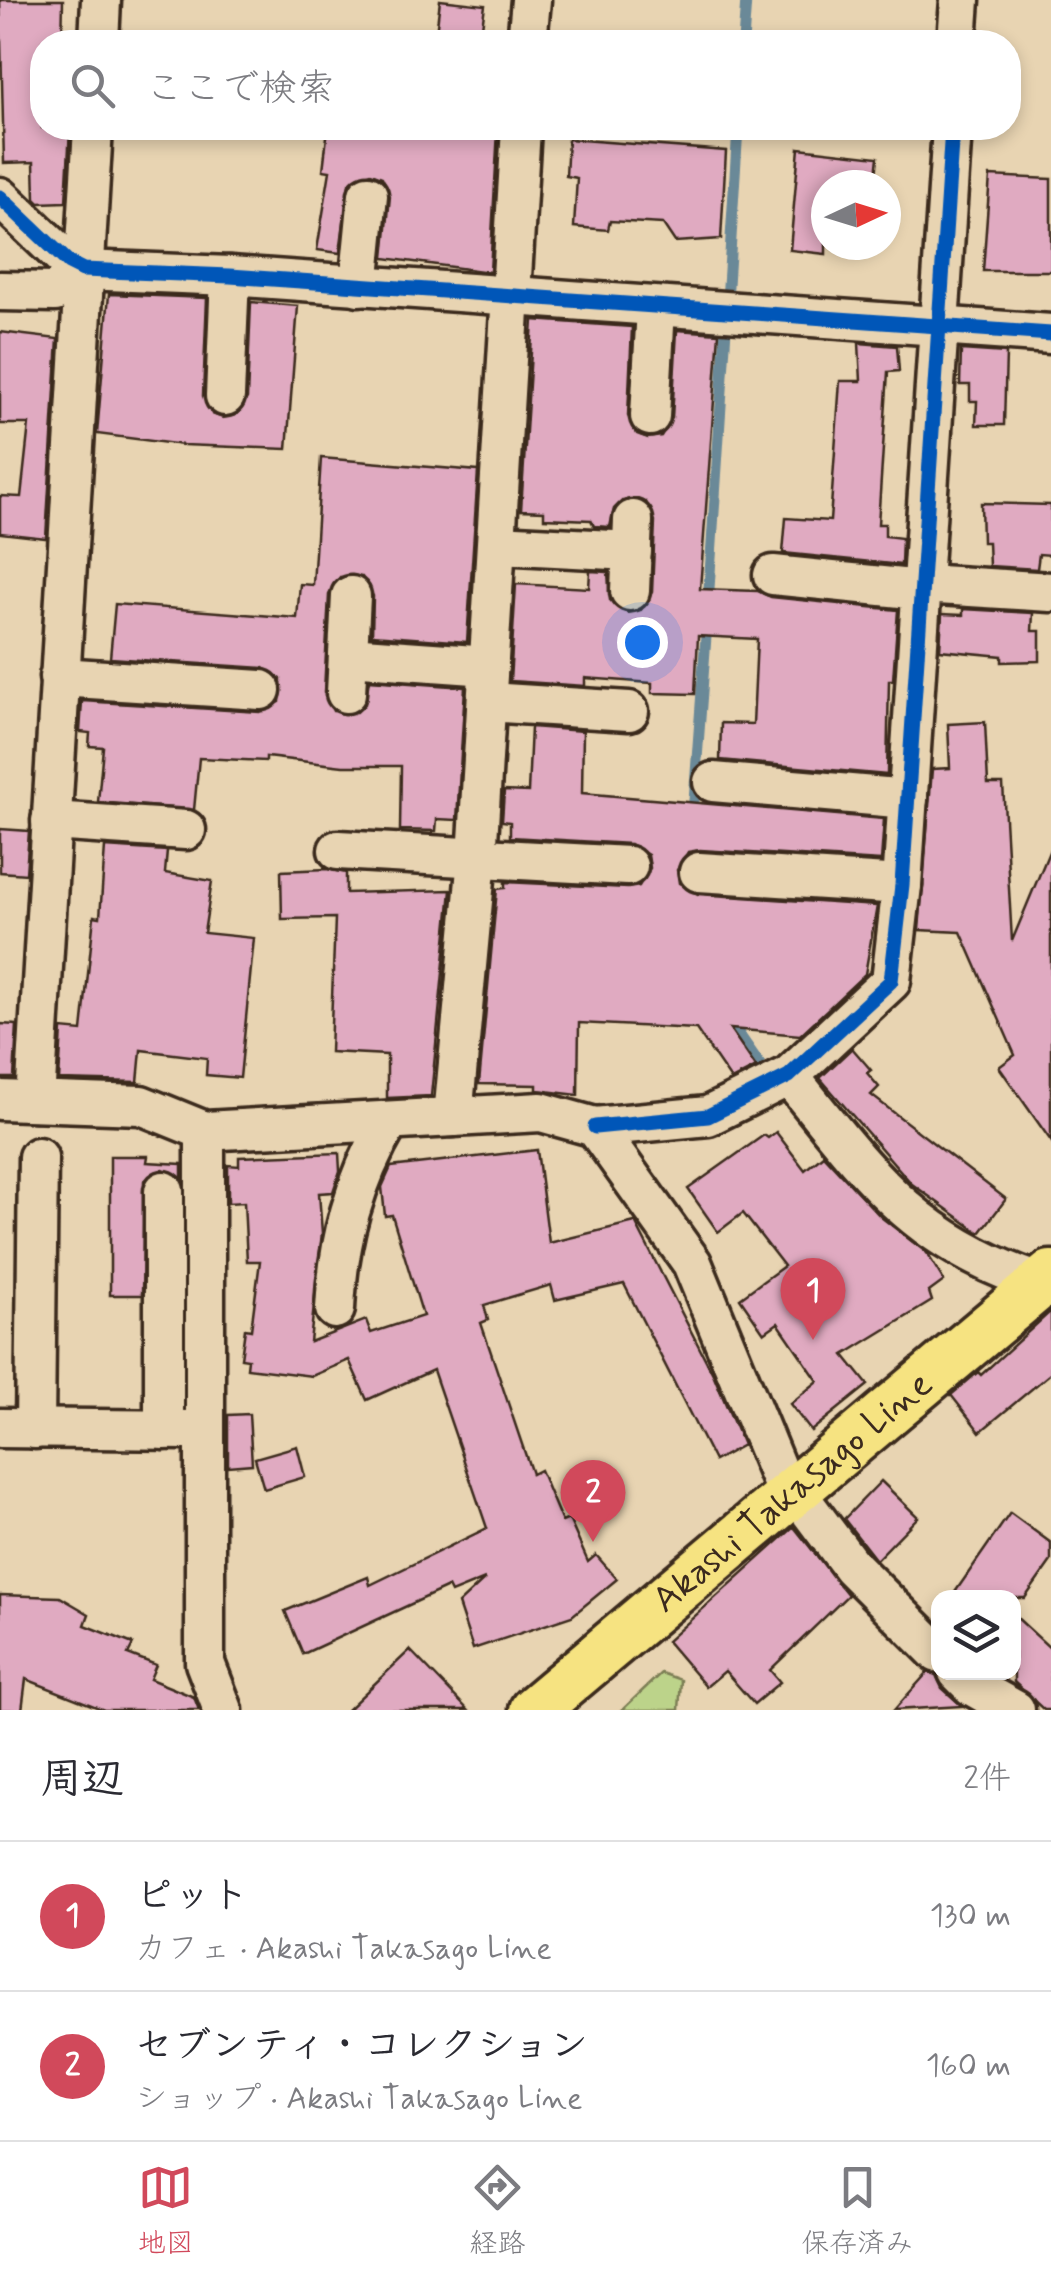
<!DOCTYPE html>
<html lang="ja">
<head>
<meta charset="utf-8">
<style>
  :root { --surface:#fff; --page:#f7f7f7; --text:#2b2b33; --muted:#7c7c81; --line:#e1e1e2; --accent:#d1495b }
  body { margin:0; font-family:Mynerve,"Klee One",sans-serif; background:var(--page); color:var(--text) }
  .controls { position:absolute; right:30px; bottom:30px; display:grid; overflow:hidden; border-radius:20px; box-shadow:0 5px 15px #0003 }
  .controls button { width:90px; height:90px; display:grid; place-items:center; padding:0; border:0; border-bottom:2px solid var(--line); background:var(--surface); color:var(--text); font:50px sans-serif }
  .compass { position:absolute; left:811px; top:170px; width:90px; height:90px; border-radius:50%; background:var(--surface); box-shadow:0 5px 15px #0003; rotate:86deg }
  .you { position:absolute; left:642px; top:642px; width:35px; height:35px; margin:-25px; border:8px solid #fff; border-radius:50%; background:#1a73e8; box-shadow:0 0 0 15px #1a73e833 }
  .badge { display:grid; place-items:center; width:65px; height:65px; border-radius:50%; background:var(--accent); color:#fff; font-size:32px; font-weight:700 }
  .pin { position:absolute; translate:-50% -82px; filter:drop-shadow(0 2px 5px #0008) }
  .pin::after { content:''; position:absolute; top:52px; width:35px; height:30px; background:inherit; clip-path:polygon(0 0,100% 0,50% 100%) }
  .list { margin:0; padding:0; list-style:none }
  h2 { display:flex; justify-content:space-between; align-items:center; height:130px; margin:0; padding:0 40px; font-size:42px }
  h2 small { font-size:32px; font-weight:400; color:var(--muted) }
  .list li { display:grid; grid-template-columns:65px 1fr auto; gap:30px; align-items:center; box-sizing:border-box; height:150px; padding:0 40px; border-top:2px solid var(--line) }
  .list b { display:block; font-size:38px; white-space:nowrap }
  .list p { margin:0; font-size:32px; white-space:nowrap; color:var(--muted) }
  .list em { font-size:32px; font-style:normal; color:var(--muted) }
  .icon { flex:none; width:55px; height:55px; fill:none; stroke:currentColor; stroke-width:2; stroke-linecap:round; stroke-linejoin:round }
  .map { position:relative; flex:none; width:1051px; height:1710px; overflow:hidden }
  .search { position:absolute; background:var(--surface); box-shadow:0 5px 15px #0003; left:30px; right:30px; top:30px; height:110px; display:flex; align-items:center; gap:25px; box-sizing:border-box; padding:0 35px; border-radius:40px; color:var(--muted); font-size:38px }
  .sheet { height:430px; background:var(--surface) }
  nav { display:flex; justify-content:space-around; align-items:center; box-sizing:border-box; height:140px; border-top:2px solid var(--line); background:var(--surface); font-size:28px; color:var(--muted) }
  nav a { display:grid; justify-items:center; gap:5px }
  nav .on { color:var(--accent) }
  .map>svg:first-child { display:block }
</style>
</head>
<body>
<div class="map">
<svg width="1051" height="1710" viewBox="0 0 1051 1710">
  <rect width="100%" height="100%" fill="#e8d4b2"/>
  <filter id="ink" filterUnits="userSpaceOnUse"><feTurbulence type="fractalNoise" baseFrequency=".01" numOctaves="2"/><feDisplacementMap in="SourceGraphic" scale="20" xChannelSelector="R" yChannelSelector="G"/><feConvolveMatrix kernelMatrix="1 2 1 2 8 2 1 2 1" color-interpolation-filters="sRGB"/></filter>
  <g filter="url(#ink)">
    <path fill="#bcd38a" stroke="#7c7e54" stroke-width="2.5" d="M 661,1673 L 681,1680 L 679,1710 L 622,1710 Z"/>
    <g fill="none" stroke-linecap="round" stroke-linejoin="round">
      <g stroke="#6a8998" stroke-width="11">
        <path d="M 743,42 L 746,0"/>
        <path d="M 727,301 L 738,128"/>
        <path d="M 708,604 L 726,329"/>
        <path d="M 693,814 L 707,623"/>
        <path d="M 729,1020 L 763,1069"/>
      </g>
    </g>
    <g fill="#e0aac1" stroke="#3b2a1e" stroke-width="2.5">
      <path d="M 0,0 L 63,0 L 62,42 L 42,42 L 42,128 L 70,128 L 66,202 L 39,203 L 35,199 L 34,162 L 4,163 Z"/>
      <path d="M 440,0 L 485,5 L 480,42 L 435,42 Z"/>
      <path d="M 328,128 L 498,130 L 490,272 L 384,258 L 390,196 L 382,177 L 371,173 L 349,183 L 340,253 L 317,250 L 330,171 L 323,170 Z"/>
      <path d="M 568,139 L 726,151 L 721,239 L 675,242 L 663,224 L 610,221 L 608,230 L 574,227 L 577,178 L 566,176 Z"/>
      <path d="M 799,148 L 878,157 L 875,185 L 826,185 L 826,254 L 790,250 Z"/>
      <path d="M 990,176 L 1051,179 L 1051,271 L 983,271 Z"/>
      <path d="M 109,294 L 207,298 L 203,396 L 212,414 L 223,418 L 236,415 L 247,398 L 251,302 L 298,306 L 287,449 L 183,445 L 97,434 Z"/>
      <path d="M 533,320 L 632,327 L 628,416 L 637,434 L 648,438 L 661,436 L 672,418 L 677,330 L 719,333 L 700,589 L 758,591 L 771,597 L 898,610 L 893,680 L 889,680 L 887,775 L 720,760 L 721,723 L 753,724 L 757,639 L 698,636 L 695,694 L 652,693 L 652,683 L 585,678 L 585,686 L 510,681 L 516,584 L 589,588 L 590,571 L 608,572 L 610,600 L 628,613 L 641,610 L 652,592 L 655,521 L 646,502 L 622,501 L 614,509 L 610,527 L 594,526 L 591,520 L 544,518 L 544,511 L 521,510 Z"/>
      <path d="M 0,332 L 58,339 L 46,538 L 0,533 L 0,496 L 21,497 L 29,424 L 0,424 Z"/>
      <path d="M 859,343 L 897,346 L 899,371 L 888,372 L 878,524 L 885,524 L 885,536 L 902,538 L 901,565 L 783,553 L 786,518 L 830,521 L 840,381 L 861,381 Z"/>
      <path d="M 961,350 L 1006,353 L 1004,425 L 976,425 L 977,401 L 970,401 L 970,385 L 960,385 Z"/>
      <path d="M 321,458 L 478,471 L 467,642 L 372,635 L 373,596 L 362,577 L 340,577 L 329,595 L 324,692 L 333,711 L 357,712 L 365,704 L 369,680 L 465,687 L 457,820 L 437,819 L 436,831 L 400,830 L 401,766 L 343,766 L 266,757 L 266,761 L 199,758 L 194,810 L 98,802 L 103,747 L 89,746 L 90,733 L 80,732 L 82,701 L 260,712 L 280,702 L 281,679 L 263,668 L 110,658 L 115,604 L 297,618 L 300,584 L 313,585 Z"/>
      <path d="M 981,503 L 1051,505 L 1051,555 L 1039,554 L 1037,569 L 989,566 L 988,542 L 982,542 Z"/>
      <path d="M 963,609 L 1033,613 L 1032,631 L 1040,631 L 1040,661 L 1002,662 L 1002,656 L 940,650 L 942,614 L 963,615 Z"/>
      <path d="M 985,722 L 988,784 L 1003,784 L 1012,941 L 1051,847 L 1051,1141 L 999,1067 L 1015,1055 L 961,932 L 919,930 L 932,769 L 950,768 L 948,724 Z"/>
      <path d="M 531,727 L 583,731 L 582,793 L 884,819 L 881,861 L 700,850 L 688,852 L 677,870 L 679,883 L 698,894 L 877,906 L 865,974 L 800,1035 L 730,1029 L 756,1067 L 731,1080 L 696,1029 L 579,1023 L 578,1095 L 537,1090 L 537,1085 L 479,1084 L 497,889 L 505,888 L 505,882 L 628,888 L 639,886 L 650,868 L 648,855 L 630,844 L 510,837 L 510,822 L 502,821 L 504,791 L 528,792 Z"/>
      <path d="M 0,829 L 29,831 L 26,874 L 0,872 Z"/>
      <path d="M 105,847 L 167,851 L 165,873 L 212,881 L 204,933 L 254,938 L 240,1078 L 206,1075 L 207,1058 L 141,1050 L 138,1082 L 59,1080 L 62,1029 L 82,1031 L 94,916 L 100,917 Z"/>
      <path d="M 327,869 L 346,873 L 346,893 L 451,890 L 431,1096 L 387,1098 L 387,1055 L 330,1052 L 335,918 L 282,919 L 281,871 Z"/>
      <path d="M 0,1024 L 17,1025 L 14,1078 L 0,1078 Z"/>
      <path d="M 852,1048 L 871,1070 L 867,1073 L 879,1087 L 871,1095 L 1006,1199 L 980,1233 L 912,1184 L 820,1078 Z"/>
      <path d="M 776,1132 L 805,1170 L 823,1155 L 881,1217 L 927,1253 L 944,1281 L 929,1292 L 932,1301 L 844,1355 L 868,1385 L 811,1431 L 790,1404 L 818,1381 L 778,1323 L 764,1333 L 740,1298 L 784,1266 L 743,1213 L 718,1232 L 688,1189 L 764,1135 L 768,1138 Z"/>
      <path d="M 537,1150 L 549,1243 L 635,1222 L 714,1376 L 743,1445 L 714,1461 L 624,1284 L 555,1300 L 551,1285 L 484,1305 L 488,1320 L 481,1323 L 532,1474 L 540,1470 L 562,1522 L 569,1519 L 588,1562 L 596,1555 L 617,1579 L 572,1616 L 473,1649 L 458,1604 L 485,1579 L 451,1593 L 448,1587 L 303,1654 L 285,1611 L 368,1577 L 370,1585 L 487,1528 L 433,1370 L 367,1400 L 349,1360 L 312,1376 L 247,1368 L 248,1359 L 241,1358 L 245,1329 L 251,1330 L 260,1261 L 247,1261 L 244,1202 L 228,1203 L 228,1165 L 239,1166 L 239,1157 L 339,1153 L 340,1171 L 333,1192 L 319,1193 L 322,1233 L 310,1342 L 366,1320 L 371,1333 L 423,1316 L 392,1215 L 385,1216 L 382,1187 L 391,1167 Z"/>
      <path d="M 110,1156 L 148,1156 L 147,1162 L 182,1164 L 182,1179 L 163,1169 L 144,1181 L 142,1295 L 110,1295 Z"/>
      <path d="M 1051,1311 L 1051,1373 L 980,1432 L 951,1395 L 978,1372 L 981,1375 Z"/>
      <path d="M 249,1414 L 252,1464 L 228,1466 L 228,1415 Z"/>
      <path d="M 297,1446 L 305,1477 L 264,1489 L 255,1458 Z"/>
      <path d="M 881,1481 L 918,1517 L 876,1560 L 844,1519 Z"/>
      <path d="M 1010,1513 L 1051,1543 L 1051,1561 L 1025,1598 L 951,1598 Z"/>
      <path d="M 794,1527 L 848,1595 L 770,1670 L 780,1682 L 754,1704 L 725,1671 L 706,1687 L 667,1641 Z"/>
      <path d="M 0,1595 L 60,1597 L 89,1614 L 85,1625 L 133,1644 L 128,1654 L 156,1665 L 150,1679 L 194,1697 L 199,1710 L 104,1710 L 26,1679 L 22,1710 L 0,1710 Z"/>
      <path d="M 1014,1615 L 1051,1649 L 1051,1710 L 1044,1710 L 1014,1682 Z"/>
      <path d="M 410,1650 L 468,1710 L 347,1710 Z"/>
      <path d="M 928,1672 L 936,1675 L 942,1688 L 962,1706 L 894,1710 Z"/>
    </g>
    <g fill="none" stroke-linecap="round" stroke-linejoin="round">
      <g stroke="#3b2a1e" stroke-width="45">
        <g id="minor">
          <path d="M 99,42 L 101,0"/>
          <path d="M 527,42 L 531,0"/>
          <path d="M 957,42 L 960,0"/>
          <path d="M 0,197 L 69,263 L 83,270 L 230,276 L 1051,334"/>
          <path d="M 359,286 L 368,195"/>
          <path d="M 0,291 L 55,292 L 83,270"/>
          <path d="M 225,396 L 230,276"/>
          <path d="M 650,416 L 656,308"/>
          <path d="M 497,544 L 632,551"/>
          <path d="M 773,575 L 921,590"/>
          <path d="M 922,584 L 1051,592"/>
          <path d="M 630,591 L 633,520"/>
          <path d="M 348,656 L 489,666"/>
          <path d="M 59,677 L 261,690"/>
          <path d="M 346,693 L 351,596"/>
          <path d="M 487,702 L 629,711"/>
          <path d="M 713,782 L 908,799"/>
          <path d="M 51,821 L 186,830"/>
          <path d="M 338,850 L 628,866"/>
          <path d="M 699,872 L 902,885"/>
          <path d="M 789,1076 C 868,1174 914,1242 1040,1283"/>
          <path d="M 0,1100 L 141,1105 L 205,1131 L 541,1112 L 595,1127 L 692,1263 L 788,1497"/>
          <path d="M 35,1101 L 93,128"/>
          <path d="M 453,1117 L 477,858 L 521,128"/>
          <path d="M 595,1127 L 708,1116 L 789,1076 L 891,981 L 902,885 L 952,128"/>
          <path d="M 205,1131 L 205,1663 L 223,1710"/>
          <path d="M 164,1191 L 164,1430"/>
          <path d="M 335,1309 C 338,1241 354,1181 389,1122"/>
          <path d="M 0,1428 L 188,1430"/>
          <path d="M 35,1429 L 38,1157"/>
          <path d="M 795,1491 L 852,1567 L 938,1653"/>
          <path d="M 958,1672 L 972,1686 L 1015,1710"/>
        </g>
      </g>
      <g stroke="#3b2a1e" stroke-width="55">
        <g id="major">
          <path id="s1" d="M 534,1710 L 1051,1275"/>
        </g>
      </g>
      <use href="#minor" stroke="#e8d4b2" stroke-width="38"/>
      <use href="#major" stroke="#f6e381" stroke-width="48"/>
      <g stroke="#e8d4b2" stroke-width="21">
        <g id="cycleway">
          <path d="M 0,197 L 69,263 L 83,270 L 230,276 L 1051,334"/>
          <path d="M 595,1127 L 708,1116 L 789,1076 L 891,981 L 902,885 L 952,128"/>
        </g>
      </g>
      <use href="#cycleway" stroke="#0057b8" stroke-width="15"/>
    </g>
  </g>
  <g text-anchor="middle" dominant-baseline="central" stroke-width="8" stroke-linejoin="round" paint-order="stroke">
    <g font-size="38" fill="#3b2a1e" stroke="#e8d4b2">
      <text stroke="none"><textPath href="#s1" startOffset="338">Akashi Takasago Line</textPath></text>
    </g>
  </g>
</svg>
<div class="controls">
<button><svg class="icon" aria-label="layers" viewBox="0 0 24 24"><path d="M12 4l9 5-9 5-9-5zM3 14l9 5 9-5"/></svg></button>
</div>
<svg class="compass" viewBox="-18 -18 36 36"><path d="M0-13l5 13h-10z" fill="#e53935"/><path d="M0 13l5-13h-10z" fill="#7c7c81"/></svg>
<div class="you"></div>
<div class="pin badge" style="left:813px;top:1340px">1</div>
<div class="pin badge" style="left:593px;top:1542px">2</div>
<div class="search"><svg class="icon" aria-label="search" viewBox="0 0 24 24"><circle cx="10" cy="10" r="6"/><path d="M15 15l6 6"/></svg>ここで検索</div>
</div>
<section class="sheet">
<h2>周辺<small>2件</small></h2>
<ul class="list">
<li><span class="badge">1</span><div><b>ピット</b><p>カフェ · Akashi Takasago Line</p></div><em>130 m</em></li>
<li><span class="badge">2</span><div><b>セブンティ・コレクション</b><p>ショップ · Akashi Takasago Line</p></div><em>160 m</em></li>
</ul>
</section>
<nav>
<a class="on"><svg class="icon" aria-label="map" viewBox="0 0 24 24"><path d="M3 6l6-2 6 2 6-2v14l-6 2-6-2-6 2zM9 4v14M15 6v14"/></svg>地図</a>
<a><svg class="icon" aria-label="directions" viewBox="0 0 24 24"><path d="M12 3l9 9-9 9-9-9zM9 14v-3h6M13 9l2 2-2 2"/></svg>経路</a>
<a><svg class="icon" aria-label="saved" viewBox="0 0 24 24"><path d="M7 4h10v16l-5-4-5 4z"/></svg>保存済み</a>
</nav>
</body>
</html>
